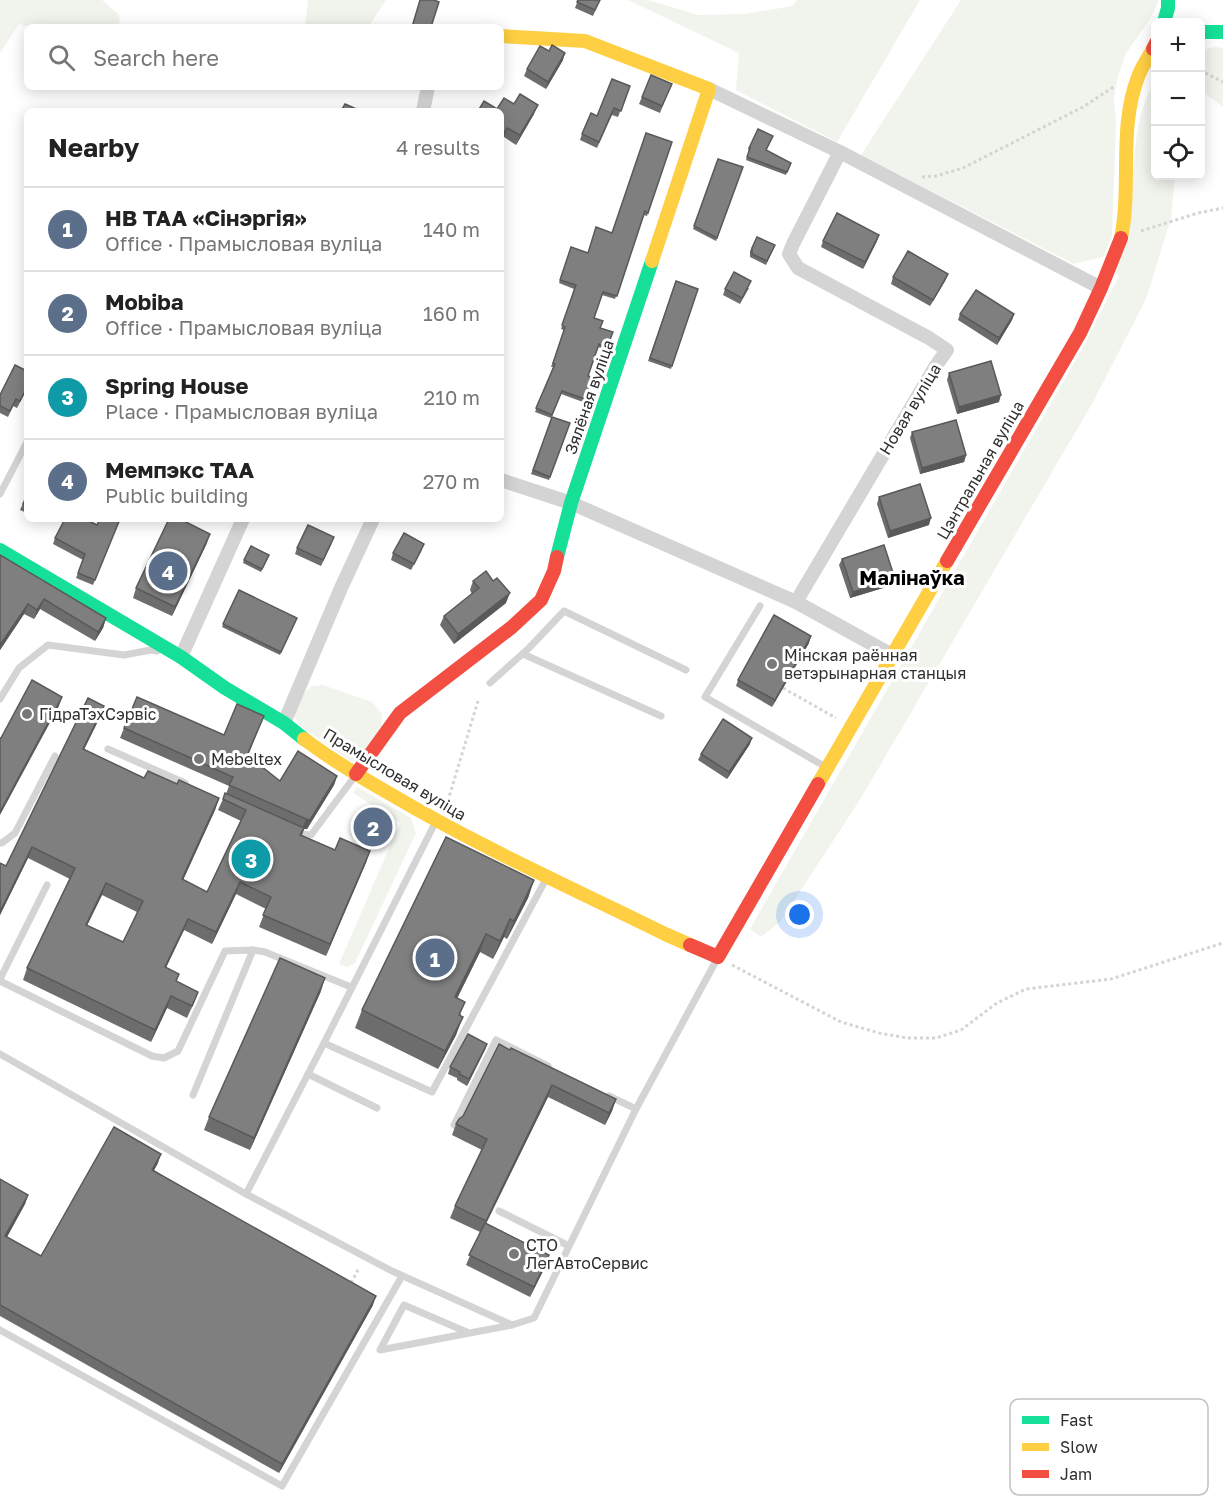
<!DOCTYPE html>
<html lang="en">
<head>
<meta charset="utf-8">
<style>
  :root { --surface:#fff; --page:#f6f6f6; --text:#222; --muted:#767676; --line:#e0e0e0; --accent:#d93025 }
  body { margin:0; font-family:"Golos Text",sans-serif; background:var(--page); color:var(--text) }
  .controls { position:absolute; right:18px; top:18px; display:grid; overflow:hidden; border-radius:9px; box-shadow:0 3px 15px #0003 }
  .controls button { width:54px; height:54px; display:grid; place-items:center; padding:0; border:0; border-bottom:2px solid var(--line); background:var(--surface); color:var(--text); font:30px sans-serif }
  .you { position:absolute; left:800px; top:915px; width:21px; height:21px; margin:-15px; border:4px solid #fff; border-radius:50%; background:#1a73e8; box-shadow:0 0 0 9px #1a73e833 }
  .badge { display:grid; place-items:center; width:39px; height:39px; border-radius:50%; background:var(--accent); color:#fff; font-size:20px; font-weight:700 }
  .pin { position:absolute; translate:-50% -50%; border:3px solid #fff; box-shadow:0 2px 6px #0006 }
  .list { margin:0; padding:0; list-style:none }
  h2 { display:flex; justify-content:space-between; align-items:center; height:78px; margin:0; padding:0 24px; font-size:26px }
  h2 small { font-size:20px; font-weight:400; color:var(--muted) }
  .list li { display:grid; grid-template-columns:39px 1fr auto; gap:18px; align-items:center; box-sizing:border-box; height:84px; padding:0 24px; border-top:2px solid var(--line) }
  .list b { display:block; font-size:22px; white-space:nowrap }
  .list p { margin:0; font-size:20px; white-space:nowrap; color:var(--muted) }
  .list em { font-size:20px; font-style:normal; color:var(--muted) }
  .icon { flex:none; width:33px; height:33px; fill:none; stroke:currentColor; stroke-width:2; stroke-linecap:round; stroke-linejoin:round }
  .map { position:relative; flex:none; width:1223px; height:1510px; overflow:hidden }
  .search { position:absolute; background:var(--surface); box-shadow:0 3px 15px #0003; left:24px; top:24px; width:480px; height:66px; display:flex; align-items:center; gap:15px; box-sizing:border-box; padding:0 21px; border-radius:9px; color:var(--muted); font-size:22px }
  .panel { position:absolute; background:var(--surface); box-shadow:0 3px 15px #0003; left:24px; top:108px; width:480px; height:414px; border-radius:9px }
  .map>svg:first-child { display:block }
</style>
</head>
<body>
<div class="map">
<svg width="1223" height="1510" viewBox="0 0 1223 1510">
  <rect width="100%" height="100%" fill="#fff"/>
  <g fill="#f1f4ed">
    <path d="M 0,0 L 102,0 L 119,15 L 120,27 L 30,27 L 19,24 L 0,53 Z"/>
    <path d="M 308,0 L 386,0 L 368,27 L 305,27 Z"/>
    <path d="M 628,0 L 648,0 L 698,15 L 746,14 L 792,6 L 797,0 L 920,0 L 837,142 L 736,90 L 739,53 Z"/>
    <path d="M 961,0 L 1158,0 L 1158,3 L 1150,19 L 1125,55 L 1117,80 L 1114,97 L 1116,123 L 1112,236 L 1103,257 L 1074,264 L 861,155 Z"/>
    <path d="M 1215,47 L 1223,48 L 1223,107 L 1201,91 L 1201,50 Z"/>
    <path d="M 1155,81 L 1155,110 L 1150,119 L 1155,126 L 1156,176 L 1175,176 L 1171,218 L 1146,299 L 1093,402 L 861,798 L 780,922 L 761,937 L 750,929 L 1086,342 L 1119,276 L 1114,272 C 1119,253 1125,233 1129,213 C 1135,171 1132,117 1155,81 Z"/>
    <path d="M 323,685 L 372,702 L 382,714 L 381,727 L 364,755 L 352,762 L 299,725 L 294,715 L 305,692 L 312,686 Z"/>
    <path d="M 357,787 L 411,818 L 416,833 L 355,963 L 347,967 L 339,964 L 400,823 L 353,793 Z"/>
  </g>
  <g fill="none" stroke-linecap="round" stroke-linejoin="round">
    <g stroke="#d4d4d4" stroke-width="3" stroke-dasharray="3 3" stroke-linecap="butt">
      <path d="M 1200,70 L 1223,82"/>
      <path d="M 922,177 L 936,176 L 963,168 L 1083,107 L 1115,86"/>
      <path d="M 1141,231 L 1198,213 L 1223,208"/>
      <path d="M 783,688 L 836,718"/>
      <path d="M 446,807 L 478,701"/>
      <path d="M 732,965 L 841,1022 L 879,1033 L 907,1038 L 936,1038 L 961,1030 L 997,1003 L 1026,989 L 1111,979 L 1223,943"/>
      <path d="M 351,1283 L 359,1268"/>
    </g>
    <g stroke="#d4d4d4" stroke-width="7">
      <path d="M 0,494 L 27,442"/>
      <path d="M 760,606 L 705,697 L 824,766"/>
      <path d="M 523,654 L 661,716"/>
      <path d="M 490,683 L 529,648 L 564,611 L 686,670"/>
      <path d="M 0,699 L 19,668 L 48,645 L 124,655 L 151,650 L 157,651"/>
      <path d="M 108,749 L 185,783"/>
      <path d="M 294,831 L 301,834 L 311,835 L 355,776"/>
      <path d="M 0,843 L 2,843 L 15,833 L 55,756"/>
      <path d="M 0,979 L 47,885"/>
      <path d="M 0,981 L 152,1056 L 164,1058 L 178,1051 L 225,951 L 253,950 L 265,952 L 351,987"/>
      <path d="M 324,1043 L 432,1092 L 546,879"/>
      <path d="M 0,1054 L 246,1194 L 392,1271 L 512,1325 L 534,1318 L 636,1109 L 717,959"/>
      <path d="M 308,1074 L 377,1108"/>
      <path d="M 193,1095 L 253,950"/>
      <path d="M 609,1096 L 636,1109"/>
      <path d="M 454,1125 L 496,1040 L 548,1066"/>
      <path d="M 246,1194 L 324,1043 L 435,823"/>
      <path d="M 499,1211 L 569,1246"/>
      <path d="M 0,1330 L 282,1486 L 402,1276"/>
      <path d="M 469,1333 L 404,1305 L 380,1350 L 512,1325"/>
    </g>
    <g stroke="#d4d4d4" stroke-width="14">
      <path d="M 709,89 L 840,152 L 1101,288"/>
      <path d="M 423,111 L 428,87"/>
      <path d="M 501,480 L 571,503 L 796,602 L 892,655"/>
      <path d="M 796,602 L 935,367 L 947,350 L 929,338 L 798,268 L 789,254 L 793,244 L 840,152"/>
      <path d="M 181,657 L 243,519"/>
      <path d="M 284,723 L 341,588 L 373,519"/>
    </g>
    <g stroke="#16e098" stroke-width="14">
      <path d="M 1164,22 L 1168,8 L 1168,0"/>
      <path d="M 1200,32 L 1223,32"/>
      <path d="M 0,550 L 181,657 L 225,688 L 284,723 L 304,739"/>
      <path d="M 557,557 L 571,503 L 652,261"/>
    </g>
    <g stroke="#ffcf43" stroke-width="14">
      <path d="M 501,36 L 585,41 L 709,89 L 652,261"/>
      <path d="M 1121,238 C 1132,185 1118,129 1138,77 C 1141,68 1148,58 1153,49"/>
      <path d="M 304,739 C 332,760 362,778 392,795 C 480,847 574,889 665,934 L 690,945"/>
      <path d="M 818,784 L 947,561"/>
    </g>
    <g stroke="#f24e42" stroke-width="14">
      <path d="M 1153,49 L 1156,43"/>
      <path d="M 947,561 L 1080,333 L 1101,288 L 1121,238"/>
      <path d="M 356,774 L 400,713 L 512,627 L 541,600 L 554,571 L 557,557"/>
      <path d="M 690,945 L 718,957 L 818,784"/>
    </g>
  </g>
  <g fill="#6d6d6d" fill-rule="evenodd">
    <path d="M 578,0 L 600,0 L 593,16 L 575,8 Z"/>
    <path d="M 563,60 L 546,89 L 524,76 L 527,69 Z"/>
    <path d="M 630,86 L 618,117 L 612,115 L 597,148 L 580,140 L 582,134 L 597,116 Z"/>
    <path d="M 669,90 L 660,113 L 639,104 L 642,97 Z"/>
    <path d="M 514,104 L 534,114 L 516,145 L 504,137 L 497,109 Z"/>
    <path d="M 672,142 L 647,216 L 644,215 L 615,299 L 602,295 L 594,318 L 600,328 L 613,332 L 606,350 L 598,347 L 588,376 L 592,377 L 583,402 L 561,394 L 551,418 L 535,412 L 553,367 L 551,367 L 564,330 L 561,329 L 574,289 L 559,283 L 571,247 L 588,253 L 612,233 Z"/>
    <path d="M 749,148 L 767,151 L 791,163 L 786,175 L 746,160 L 749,151 L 748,151 Z"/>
    <path d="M 718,159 L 743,167 L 716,241 L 693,229 Z"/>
    <path d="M 757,237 L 775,245 L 766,265 L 750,257 L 750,251 Z"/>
    <path d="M 823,241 L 877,241 L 863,269 L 821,247 Z"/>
    <path d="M 948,274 L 945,281 L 930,306 L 891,284 L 893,277 Z"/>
    <path d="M 676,281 L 698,289 L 671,369 L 648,361 Z"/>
    <path d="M 749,288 L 740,304 L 723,295 L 725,289 Z"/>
    <path d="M 960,314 L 1014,314 L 1012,320 L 997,345 L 958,320 Z"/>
    <path d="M 27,371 L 27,389 L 17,408 L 13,406 L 8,417 L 0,413 L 0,395 Z"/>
    <path d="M 949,373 L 999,402 L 957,414 L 947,380 Z"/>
    <path d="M 552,417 L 570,423 L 549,480 L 531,474 Z"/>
    <path d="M 912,432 L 966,455 L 964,462 L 920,474 L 910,438 Z"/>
    <path d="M 27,495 L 27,513 L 20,510 Z"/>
    <path d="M 879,497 L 929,525 L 888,538 L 877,504 Z"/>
    <path d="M 120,519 L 93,585 L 76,578 L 83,560 L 53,544 L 55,538 Z"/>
    <path d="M 207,543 L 172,616 L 133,598 L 136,588 Z"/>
    <path d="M 332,543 L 321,566 L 295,554 L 297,548 Z"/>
    <path d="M 422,550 L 411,570 L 391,560 L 393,553 Z"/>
    <path d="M 0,555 L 106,618 L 103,628 L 95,641 L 40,609 L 34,619 L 24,614 L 0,650 Z"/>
    <path d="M 268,558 L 261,572 L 243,563 L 244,560 Z"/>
    <path d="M 842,559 L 895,579 L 893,585 L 850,598 L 839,565 Z"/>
    <path d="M 473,581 L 506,603 L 454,644 L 440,625 L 444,616 L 472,594 L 470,590 Z"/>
    <path d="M 239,590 L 297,618 L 280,655 L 222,627 Z"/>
    <path d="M 809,643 L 772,707 L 736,686 L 738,680 Z"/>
    <path d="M 264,716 L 248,756 L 280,781 L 337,776 L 334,785 L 307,829 L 304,829 L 302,835 L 335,850 L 370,851 L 326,956 L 259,927 L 266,909 L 236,894 L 212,944 L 184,930 L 166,968 L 177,981 L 198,992 L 187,1018 L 167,1008 L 151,1042 L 23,980 L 27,968 L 70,879 L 28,858 L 0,915 L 0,863 L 6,866 L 100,717 L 84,749 L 144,778 L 177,784 L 219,798 L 215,810 L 183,880 L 207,892 L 241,821 L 218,810 L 223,799 L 226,794 L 229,786 L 120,738 L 124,728 L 224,735 ZM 102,895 L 137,912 L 123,942 L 87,925 Z"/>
    <path d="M 750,744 L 727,779 L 698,760 L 701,754 Z"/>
    <path d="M 534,880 L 528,898 L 507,939 L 504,937 L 493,959 L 480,952 L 457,998 L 461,1016 L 456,1035 L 438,1069 L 355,1028 L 362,1010 Z"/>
    <path d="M 321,991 L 250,1150 L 204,1130 L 209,1117 Z"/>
    <path d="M 487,1044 L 467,1086 L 457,1080 L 457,1078 L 448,1074 L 450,1067 Z"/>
    <path d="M 510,1050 L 616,1099 L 612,1111 L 605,1125 L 548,1097 L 486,1224 L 549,1255 L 546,1265 L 530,1297 L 466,1265 L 480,1232 L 450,1218 L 455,1206 L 482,1150 L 452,1135 L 456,1124 L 463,1116 Z"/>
    <path d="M 158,1163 L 154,1170 L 373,1305 L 279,1473 L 0,1316 L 0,1179 L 28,1195 L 25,1204 L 7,1237 L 41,1256 Z"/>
  </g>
  <g fill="#595959">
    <path d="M 565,53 L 563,60 L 546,89 L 548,82 Z"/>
    <path d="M 538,105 L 534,114 L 516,145 L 520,135 Z"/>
    <path d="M 507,128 L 504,137 L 501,142 L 501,139 Z"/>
    <path d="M 879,235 L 877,241 L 863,269 L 865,262 Z"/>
    <path d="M 948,274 L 945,281 L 930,306 L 933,300 Z"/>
    <path d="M 1014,314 L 1012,320 L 997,345 L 999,338 Z"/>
    <path d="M 1001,395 L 999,402 L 957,414 L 959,407 Z"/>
    <path d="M 966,455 L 964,462 L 920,474 L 922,468 Z"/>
    <path d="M 931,518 L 929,525 L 888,538 L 890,531 Z"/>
    <path d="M 210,534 L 207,543 L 172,616 L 175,607 Z"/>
    <path d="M 895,579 L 893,585 L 850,598 L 853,592 Z"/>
    <path d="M 510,593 L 506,603 L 454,644 L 458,634 Z"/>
    <path d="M 44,599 L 40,609 L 34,619 L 37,610 Z"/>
    <path d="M 28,604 L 24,614 L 0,650 L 0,645 Z"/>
    <path d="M 106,618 L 103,628 L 95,641 L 98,632 Z"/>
    <path d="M 811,636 L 809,643 L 772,707 L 775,700 Z"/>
    <path d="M 62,697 L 59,706 L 0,815 L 0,812 Z"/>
    <path d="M 104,706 L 100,717 L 79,760 L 83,749 Z"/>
    <path d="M 752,738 L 750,744 L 727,779 L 729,772 Z"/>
    <path d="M 337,776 L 334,785 L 307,829 L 304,829 L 300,840 L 296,846 L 306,819 Z"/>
    <path d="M 219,798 L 215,810 L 178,891 L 182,879 Z"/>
    <path d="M 32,847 L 28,858 L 0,915 L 0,912 Z"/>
    <path d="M 370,851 L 366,863 L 326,956 L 330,944 Z"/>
    <path d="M 534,880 L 528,898 L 507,939 L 514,921 Z"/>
    <path d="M 240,882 L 236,894 L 212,944 L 216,932 Z"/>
    <path d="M 106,883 L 102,895 L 82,936 L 86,925 Z"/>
    <path d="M 188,919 L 184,930 L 160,979 L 165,967 Z"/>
    <path d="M 510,919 L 504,937 L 493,959 L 500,941 Z"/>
    <path d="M 486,934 L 480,952 L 449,1015 L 455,997 Z"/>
    <path d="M 325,978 L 321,991 L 250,1150 L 254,1138 Z"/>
    <path d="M 198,992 L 194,1003 L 187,1018 L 192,1006 Z"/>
    <path d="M 171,996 L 167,1008 L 151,1042 L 155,1030 Z"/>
    <path d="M 463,1017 L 456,1035 L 438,1069 L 445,1051 Z"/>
    <path d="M 487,1044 L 485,1050 L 467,1086 L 469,1079 Z"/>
    <path d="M 552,1085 L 548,1097 L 481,1233 L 486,1221 Z"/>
    <path d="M 616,1099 L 612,1111 L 605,1125 L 609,1113 Z"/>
    <path d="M 161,1154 L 158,1163 L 149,1179 L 152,1170 Z"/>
    <path d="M 28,1195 L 25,1204 L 2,1246 L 5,1236 Z"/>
    <path d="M 549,1255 L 546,1265 L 530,1297 L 534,1287 Z"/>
    <path d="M 376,1296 L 373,1305 L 279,1473 L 282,1464 Z"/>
  </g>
  <g fill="#7f7f7f" stroke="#595959" stroke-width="1.5" fill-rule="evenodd">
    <path d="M 420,0 L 434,0 L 439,2 L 431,27 L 412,27 Z"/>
    <path d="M 578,0 L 600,0 L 595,10 L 577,2 Z"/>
    <path d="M 552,45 L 565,53 L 548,82 L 527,69 L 540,46 L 549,51 Z"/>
    <path d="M 651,75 L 672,84 L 662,106 L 642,97 Z"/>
    <path d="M 612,79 L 630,86 L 621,111 L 614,108 L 599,142 L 582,134 L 591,113 L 597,116 Z"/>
    <path d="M 520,94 L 538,105 L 520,135 L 507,128 L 501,139 L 501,111 L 478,111 L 484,101 L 497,109 L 504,98 L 514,104 Z"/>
    <path d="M 345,104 L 361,111 L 341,111 Z"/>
    <path d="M 758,129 L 773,136 L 766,150 L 791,163 L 787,172 L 747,157 L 750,148 L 749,148 Z"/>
    <path d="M 646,133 L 672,142 L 648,213 L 645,211 L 617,296 L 603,292 L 594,318 L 603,321 L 600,328 L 613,332 L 607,347 L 599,344 L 588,376 L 592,377 L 585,399 L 562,391 L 552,415 L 536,408 L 555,364 L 553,363 L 565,327 L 562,325 L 576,285 L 560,280 L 571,247 L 588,253 L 596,227 L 612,233 Z"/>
    <path d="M 718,159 L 743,167 L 717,238 L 694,226 Z"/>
    <path d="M 837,213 L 879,235 L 865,262 L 823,241 Z"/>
    <path d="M 757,237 L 775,245 L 767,261 L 752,254 L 752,248 Z"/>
    <path d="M 908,251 L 948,274 L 933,300 L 893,277 Z"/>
    <path d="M 734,272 L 751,281 L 742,298 L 725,289 Z"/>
    <path d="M 676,281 L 698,289 L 672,366 L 650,358 Z"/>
    <path d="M 976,290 L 1014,314 L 999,338 L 960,314 Z"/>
    <path d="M 991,361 L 1001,395 L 959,407 L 949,373 Z"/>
    <path d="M 15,365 L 27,371 L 27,387 L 20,401 L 16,399 L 10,411 L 0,406 L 0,395 Z"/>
    <path d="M 552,417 L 570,423 L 550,477 L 533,470 Z"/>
    <path d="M 956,420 L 966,455 L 922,468 L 912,432 Z"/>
    <path d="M 920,484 L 931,518 L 890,531 L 879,497 Z"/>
    <path d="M 27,495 L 27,506 L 23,504 Z"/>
    <path d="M 65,519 L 85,519 L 97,525 L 100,519 L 120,519 L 95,580 L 78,573 L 85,554 L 55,538 Z"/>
    <path d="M 169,519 L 180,519 L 210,534 L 175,607 L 136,588 Z"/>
    <path d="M 308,525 L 334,537 L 323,560 L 297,548 Z"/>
    <path d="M 404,533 L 424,544 L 414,564 L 393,553 Z"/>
    <path d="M 884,545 L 895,579 L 853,592 L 842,559 Z"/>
    <path d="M 251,546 L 269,555 L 262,569 L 244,560 Z"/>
    <path d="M 0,555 L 106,618 L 98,632 L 44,599 L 37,610 L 28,604 L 0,645 Z"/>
    <path d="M 486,571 L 493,581 L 497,578 L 510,593 L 458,634 L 444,616 L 479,588 L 473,581 Z"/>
    <path d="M 239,590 L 297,618 L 281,652 L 223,624 Z"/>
    <path d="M 774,615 L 811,636 L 775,700 L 738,680 Z"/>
    <path d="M 32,680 L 62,697 L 0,812 L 0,738 L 1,738 Z"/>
    <path d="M 137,697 L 224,735 L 237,704 L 264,716 L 247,755 L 280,781 L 298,751 L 337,776 L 310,820 L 306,819 L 229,785 L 233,777 L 124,728 Z"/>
    <path d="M 88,698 L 104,706 L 83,749 L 144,778 L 148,771 L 177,784 L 179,780 L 219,798 L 182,879 L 207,892 L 246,810 L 223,799 L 225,793 L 304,828 L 300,835 L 335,850 L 340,838 L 370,851 L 330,944 L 263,915 L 271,897 L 240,882 L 216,932 L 188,919 L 165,967 L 179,974 L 176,981 L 198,992 L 192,1006 L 171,996 L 155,1030 L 27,968 L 75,868 L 32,847 L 0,912 L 0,863 L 6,866 ZM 106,883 L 143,901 L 123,942 L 86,925 Z"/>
    <path d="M 723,719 L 752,738 L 729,772 L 701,754 Z"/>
    <path d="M 446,837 L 534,880 L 514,921 L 510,919 L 500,941 L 486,934 L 455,997 L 465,1002 L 459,1015 L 463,1017 L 445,1051 L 362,1010 Z"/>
    <path d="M 280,958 L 325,978 L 254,1138 L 209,1117 Z"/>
    <path d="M 468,1034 L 487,1044 L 469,1079 L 459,1074 L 460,1072 L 450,1067 Z"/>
    <path d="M 499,1044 L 510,1050 L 511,1048 L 616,1099 L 609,1113 L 552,1085 L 486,1221 L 455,1206 L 487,1139 L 456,1124 L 459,1119 L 463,1116 Z"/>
    <path d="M 114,1127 L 161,1154 L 152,1170 L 376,1296 L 282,1464 L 0,1305 L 0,1179 L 28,1195 L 5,1236 L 41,1256 Z"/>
    <path d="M 485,1223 L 549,1255 L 534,1287 L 469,1255 Z"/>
  </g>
  <g fill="#787878" stroke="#fff" stroke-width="2">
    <circle cx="772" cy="664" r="6"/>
    <circle cx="27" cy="714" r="6"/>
    <circle cx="199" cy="759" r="6"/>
    <circle cx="514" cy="1254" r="6"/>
  </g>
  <g text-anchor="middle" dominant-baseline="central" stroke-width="6" stroke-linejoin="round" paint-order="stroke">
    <g font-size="16" fill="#2f2f2f" stroke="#fff">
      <text transform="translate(589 397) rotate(-71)">Зялёная вуліца</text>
      <text transform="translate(910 409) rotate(-59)">Новая вуліца</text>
      <text transform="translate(980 470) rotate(-60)">Цэнтральная вуліца</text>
      <text transform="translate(395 774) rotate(31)">Прамысловая вуліца</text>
    </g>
    <g font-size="16" fill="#2f2f2f" stroke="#fff" text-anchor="start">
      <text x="784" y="655">Мінская раённая<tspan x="784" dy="18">ветэрынарная станцыя</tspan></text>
      <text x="39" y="714">ГідраТэхСэрвіс</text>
      <text x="211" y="759">Mebeltex</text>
      <text x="526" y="1245">СТО<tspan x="526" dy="18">ЛегАвтоСервис</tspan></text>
    </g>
    <g font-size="20" font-weight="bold" fill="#000" stroke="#fff">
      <text x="912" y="577">Малінаўка</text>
    </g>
  </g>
  <rect x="1010" y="1399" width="198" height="96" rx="9" fill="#fff" stroke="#c1c1c1" stroke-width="1.5"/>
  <rect x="1022" y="1416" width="27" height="8" fill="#16e098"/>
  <rect x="1022" y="1443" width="27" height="8" fill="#ffcf43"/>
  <rect x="1022" y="1470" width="27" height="8" fill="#f24e42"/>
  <g font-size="16" fill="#2f2f2f">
    <text x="1060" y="1426">Fast</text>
    <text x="1060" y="1453">Slow</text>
    <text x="1060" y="1480">Jam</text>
  </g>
</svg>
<div class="controls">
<button>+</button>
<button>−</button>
<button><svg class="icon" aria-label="locate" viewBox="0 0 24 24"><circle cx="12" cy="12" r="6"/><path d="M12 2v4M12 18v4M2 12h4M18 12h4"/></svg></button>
</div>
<div class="you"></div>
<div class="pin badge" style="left:435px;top:958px;background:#5c6f8a">1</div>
<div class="pin badge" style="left:373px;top:827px;background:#5c6f8a">2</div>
<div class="pin badge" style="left:251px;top:859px;background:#0f9aa8">3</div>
<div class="pin badge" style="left:168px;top:571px;background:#5c6f8a">4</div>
<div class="search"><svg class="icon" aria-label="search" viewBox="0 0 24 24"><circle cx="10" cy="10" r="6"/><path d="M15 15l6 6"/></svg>Search here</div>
<section class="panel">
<h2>Nearby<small>4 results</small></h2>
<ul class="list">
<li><span class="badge" style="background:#5c6f8a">1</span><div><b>НВ ТАА «Сінэргія»</b><p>Office · Прамысловая вуліца</p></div><em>140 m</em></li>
<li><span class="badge" style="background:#5c6f8a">2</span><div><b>Mobiba</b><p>Office · Прамысловая вуліца</p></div><em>160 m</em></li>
<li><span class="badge" style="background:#0f9aa8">3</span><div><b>Spring House</b><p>Place · Прамысловая вуліца</p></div><em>210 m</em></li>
<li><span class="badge" style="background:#5c6f8a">4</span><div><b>Мемпэкс ТАА</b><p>Public building</p></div><em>270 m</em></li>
</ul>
</section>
</div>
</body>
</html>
